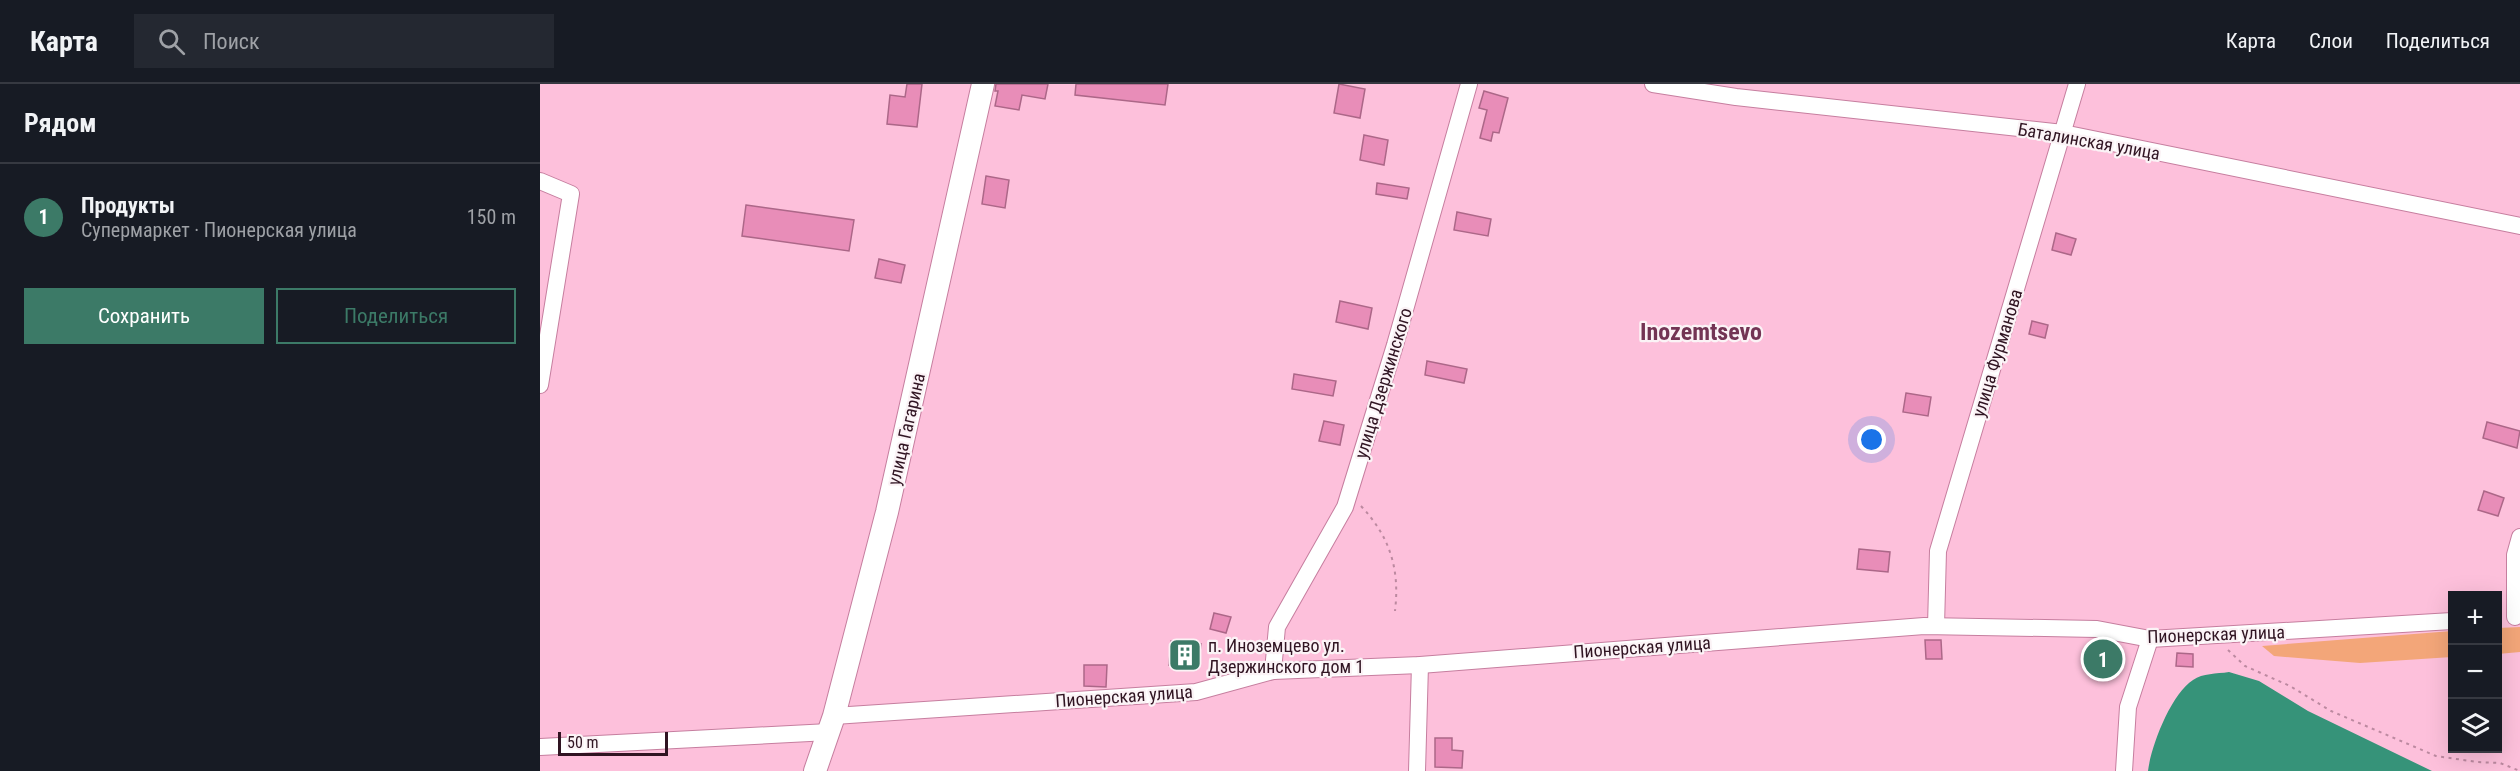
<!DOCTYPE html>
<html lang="ru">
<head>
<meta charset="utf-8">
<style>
  :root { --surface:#171b24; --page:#242831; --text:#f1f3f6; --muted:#9ea1a6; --line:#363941; --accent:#3c7a67 }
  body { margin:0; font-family:"Roboto Condensed",sans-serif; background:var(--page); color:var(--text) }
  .controls { position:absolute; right:18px; bottom:18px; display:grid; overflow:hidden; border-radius:0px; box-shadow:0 6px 24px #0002 }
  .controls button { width:54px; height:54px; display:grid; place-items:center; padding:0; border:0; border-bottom:2px solid var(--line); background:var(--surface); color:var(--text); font:30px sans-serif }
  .scale { position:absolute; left:18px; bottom:15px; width:110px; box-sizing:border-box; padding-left:6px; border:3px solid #301422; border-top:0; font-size:16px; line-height:21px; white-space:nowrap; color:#301422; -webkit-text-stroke:4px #fbf3f6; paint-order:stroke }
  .you { position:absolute; left:1332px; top:356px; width:21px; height:21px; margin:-15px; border:4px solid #fff; border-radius:50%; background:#1a73e8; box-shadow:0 0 0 9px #1a73e833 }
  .badge { display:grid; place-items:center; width:39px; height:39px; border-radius:50%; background:var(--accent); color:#fff; font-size:20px; font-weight:700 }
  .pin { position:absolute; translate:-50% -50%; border:3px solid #fff; box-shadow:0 2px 6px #0006 }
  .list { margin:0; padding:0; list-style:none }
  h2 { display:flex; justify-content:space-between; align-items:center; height:78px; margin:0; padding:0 24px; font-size:26px }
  h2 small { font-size:20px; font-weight:400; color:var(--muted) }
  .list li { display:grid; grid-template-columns:39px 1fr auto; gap:18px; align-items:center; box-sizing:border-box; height:108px; padding:0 24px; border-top:2px solid var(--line) }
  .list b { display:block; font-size:22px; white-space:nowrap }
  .list p { margin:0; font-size:20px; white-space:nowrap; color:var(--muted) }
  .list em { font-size:20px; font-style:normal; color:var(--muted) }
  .actions { display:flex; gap:12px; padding:18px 24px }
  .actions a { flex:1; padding:14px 0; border:2px solid var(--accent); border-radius:0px; text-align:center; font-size:21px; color:var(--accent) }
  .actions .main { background:var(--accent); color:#fff }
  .icon { flex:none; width:33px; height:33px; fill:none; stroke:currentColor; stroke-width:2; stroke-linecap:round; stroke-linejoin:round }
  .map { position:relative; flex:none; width:1980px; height:687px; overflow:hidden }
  header { display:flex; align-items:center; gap:36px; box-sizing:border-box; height:84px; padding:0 30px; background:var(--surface); border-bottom:2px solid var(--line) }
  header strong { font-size:28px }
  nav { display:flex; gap:33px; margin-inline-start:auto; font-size:21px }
  .search { width:420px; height:54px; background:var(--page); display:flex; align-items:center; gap:15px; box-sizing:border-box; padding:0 21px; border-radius:0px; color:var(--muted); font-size:22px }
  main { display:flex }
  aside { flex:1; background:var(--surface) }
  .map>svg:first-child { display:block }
</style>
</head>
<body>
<header>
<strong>Карта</strong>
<div class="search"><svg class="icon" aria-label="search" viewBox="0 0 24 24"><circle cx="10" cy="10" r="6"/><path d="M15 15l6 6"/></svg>Поиск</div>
<nav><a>Карта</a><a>Слои</a><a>Поделиться</a></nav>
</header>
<main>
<aside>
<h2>Рядом<small></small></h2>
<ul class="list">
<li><span class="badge">1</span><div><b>Продукты</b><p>Супермаркет · Пионерская улица</p></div><em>150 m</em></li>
</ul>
<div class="actions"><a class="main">Сохранить</a><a>Поделиться</a></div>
</aside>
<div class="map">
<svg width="1980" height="687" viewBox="0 0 1980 687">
  <rect width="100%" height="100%" fill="#fdc0db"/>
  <g fill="#f3a679">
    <path d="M 1980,543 L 1980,568 L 1958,570 L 1958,544 Z"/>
    <path d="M 1912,547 L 1912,573 L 1820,579 L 1734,572 L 1722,562 Z"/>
  </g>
  <path fill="#369379" d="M 1689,588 L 1719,597 L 1768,627 L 1892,687 L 1608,687 C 1611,662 1631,610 1653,596 C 1663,589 1676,590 1689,588 Z"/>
  <g fill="#e88db8" stroke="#ac6788" stroke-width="1.5">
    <path d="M 367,0 L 382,0 L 377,43 L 347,40 L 350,11 L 365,13 Z"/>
    <path d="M 456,0 L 508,0 L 505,15 L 482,11 L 479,26 L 455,22 L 458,7 L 455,7 Z"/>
    <path d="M 536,0 L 628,0 L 625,21 L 535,11 Z"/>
    <path d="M 799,0 L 825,5 L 820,34 L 794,29 Z"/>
    <path d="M 944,7 L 968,14 L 959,49 L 953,48 L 951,57 L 940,54 L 947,26 L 939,24 Z"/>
    <path d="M 824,51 L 848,56 L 844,81 L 820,76 Z"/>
    <path d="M 446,92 L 469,96 L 465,124 L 442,120 Z"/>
    <path d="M 837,99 L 869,104 L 867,115 L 836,110 Z"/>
    <path d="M 206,121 L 314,136 L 309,167 L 202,152 Z"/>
    <path d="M 917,128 L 951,135 L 948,152 L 914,146 Z"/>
    <path d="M 1516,149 L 1536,155 L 1531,171 L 1512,166 Z"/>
    <path d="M 339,175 L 365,181 L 361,199 L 335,194 Z"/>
    <path d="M 800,217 L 832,224 L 828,245 L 796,238 Z"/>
    <path d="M 1492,237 L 1508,241 L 1505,254 L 1489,250 Z"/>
    <path d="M 887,277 L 927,285 L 924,299 L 885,291 Z"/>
    <path d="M 754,290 L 796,297 L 793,312 L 752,305 Z"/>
    <path d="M 1366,309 L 1391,313 L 1388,332 L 1363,328 Z"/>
    <path d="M 784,337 L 804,341 L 800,361 L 779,357 Z"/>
    <path d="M 1947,338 L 1980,347 L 1977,364 L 1943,354 Z"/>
    <path d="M 1944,407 L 1964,414 L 1958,432 L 1938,426 Z"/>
    <path d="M 1319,465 L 1350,468 L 1348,488 L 1317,485 Z"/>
    <path d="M 674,529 L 691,533 L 686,549 L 670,545 Z"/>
    <path d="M 1385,556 L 1401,556 L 1402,575 L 1386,575 Z"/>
    <path d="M 631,557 L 661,560 L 658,584 L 629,581 Z"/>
    <path d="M 1637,569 L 1653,570 L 1653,583 L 1636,582 Z"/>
    <path d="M 544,581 L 567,581 L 566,603 L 544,602 Z"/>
    <path d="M 895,654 L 912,654 L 912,666 L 923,667 L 922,684 L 895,683 Z"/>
  </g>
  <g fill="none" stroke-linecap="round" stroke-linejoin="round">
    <g stroke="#c67e9f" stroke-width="18">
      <g id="minor">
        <path d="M 1113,0 L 1196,13 L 1523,49 L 1980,142"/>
        <path d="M 0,97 L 31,110 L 0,301"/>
        <path d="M 1975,533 L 1975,471 L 1980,453"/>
        <path d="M 1396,542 L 1398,467 L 1537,0"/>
        <path d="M 733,587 L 737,543 L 805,423 L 855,261 L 929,0"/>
        <path d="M 294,632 L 656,608 L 733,587 L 880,581 L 1384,542 L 1557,545 L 1610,555 L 1912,537"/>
        <path d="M 0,663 L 289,648"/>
        <path d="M 877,687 L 880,581"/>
        <path d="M 1584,687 L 1588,623 L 1610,555"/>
      </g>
    </g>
    <g stroke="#c67e9f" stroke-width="24">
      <path id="secondary" d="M 275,687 L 294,632 L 347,428 L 443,0"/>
    </g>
    <g stroke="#bc89a0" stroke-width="2" stroke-dasharray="3 4.5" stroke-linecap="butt">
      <path d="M 821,422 C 850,453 860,485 855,527"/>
      <path d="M 1688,566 L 1705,582 L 1750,602 L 1791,627 L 1896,672 L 1937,678 L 1960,679 L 1980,687"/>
    </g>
    <use href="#minor" stroke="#fff" stroke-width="16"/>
    <use href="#secondary" stroke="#fff" stroke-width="22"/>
  </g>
  <defs>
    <g id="building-square" transform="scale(1.725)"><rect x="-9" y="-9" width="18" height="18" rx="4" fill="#3c7a67" stroke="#fbf3f6"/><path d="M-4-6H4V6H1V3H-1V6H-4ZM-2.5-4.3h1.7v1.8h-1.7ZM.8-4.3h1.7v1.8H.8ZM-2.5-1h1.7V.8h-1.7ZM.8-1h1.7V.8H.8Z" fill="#fff"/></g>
  </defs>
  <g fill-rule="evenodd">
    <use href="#building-square" x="645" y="571"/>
  </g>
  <g text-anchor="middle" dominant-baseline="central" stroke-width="4.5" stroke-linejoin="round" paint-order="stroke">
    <g font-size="18" fill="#301422" stroke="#fbf3f6">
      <text transform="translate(1549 57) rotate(10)">Баталинская улица</text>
      <text transform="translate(1457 269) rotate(-73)">улица Фурманова</text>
      <text transform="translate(843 299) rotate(-73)">улица Дзержинского</text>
      <text transform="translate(366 345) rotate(-77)">улица Гагарина</text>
      <text transform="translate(1676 550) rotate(-2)">Пионерская улица</text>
      <text transform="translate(1102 563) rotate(-4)">Пионерская улица</text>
      <text transform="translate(584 612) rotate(-4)">Пионерская улица</text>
    </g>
    <g font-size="18" fill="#301422" stroke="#fbf3f6" text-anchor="start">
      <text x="668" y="561">п. Иноземцево ул.<tspan x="668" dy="21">Дзержинского дом 1</tspan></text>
    </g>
    <g font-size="24" font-weight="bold" fill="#733454" stroke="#fbf3f6">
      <text x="1161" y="248">Inozemtsevo</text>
    </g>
  </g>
</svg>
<div class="controls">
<button>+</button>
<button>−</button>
<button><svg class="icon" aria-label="layers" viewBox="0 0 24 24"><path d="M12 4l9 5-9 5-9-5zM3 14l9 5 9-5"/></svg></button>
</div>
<div class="scale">50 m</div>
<div class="you"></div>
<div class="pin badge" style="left:1563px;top:575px">1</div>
</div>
</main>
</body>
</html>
